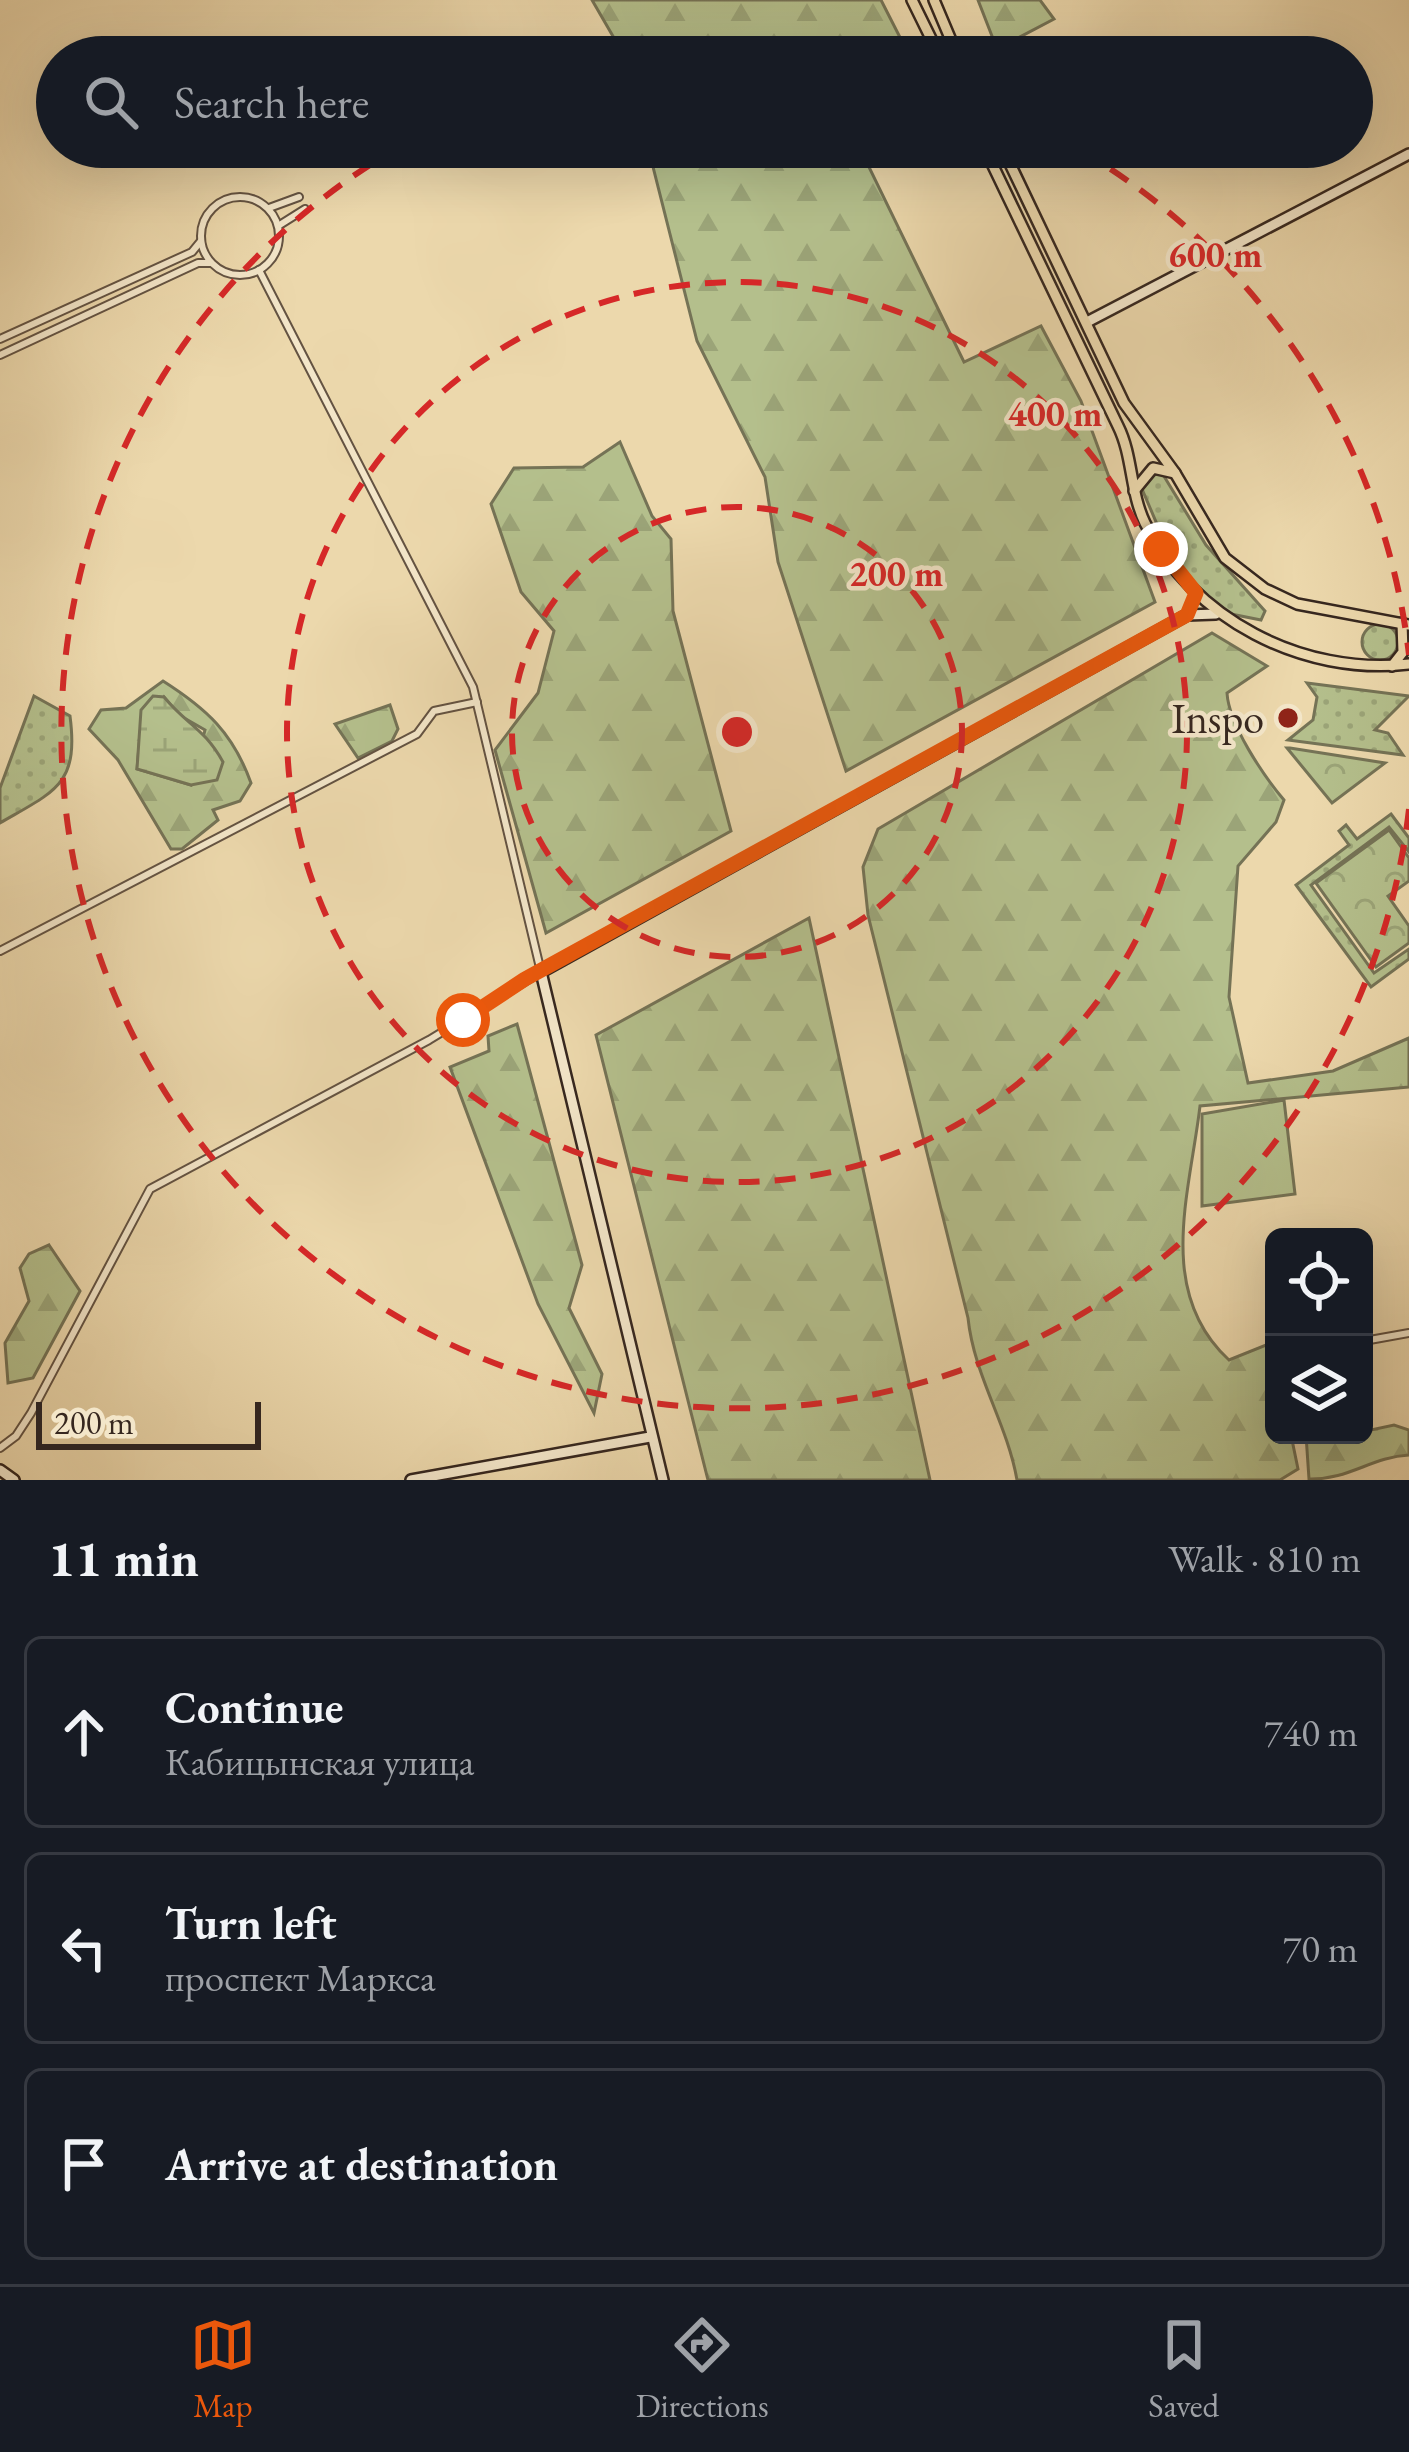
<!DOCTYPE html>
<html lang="en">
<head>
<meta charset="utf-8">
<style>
  :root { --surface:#171b24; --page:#20242c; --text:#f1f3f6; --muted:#9ea1a6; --line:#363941; --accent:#ea580c }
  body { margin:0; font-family:"EB Garamond",serif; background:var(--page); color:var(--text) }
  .controls { position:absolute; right:36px; bottom:36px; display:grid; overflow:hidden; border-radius:18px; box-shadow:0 12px 48px #0002 }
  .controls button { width:108px; height:108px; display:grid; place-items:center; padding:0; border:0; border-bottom:3px solid var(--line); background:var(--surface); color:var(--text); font:60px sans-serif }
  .scale { position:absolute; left:36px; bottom:30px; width:225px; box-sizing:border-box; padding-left:12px; border:6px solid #36271f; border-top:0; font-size:33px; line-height:42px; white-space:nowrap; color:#36271f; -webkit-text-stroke:9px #f3e6c9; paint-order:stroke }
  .stop { position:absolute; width:36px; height:36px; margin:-27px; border:9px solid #ea580c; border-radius:50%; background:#fff }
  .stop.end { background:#ea580c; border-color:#fff; box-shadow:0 3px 12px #0008 }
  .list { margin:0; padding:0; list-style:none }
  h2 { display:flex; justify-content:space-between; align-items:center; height:156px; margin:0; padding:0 48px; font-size:51px }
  h2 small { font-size:39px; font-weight:400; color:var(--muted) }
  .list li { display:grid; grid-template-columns:78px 1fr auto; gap:36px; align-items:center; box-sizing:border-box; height:192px; margin:0 24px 24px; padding:0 24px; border:3px solid var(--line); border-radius:18px }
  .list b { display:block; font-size:45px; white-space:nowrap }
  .list p { margin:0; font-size:39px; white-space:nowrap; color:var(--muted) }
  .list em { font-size:39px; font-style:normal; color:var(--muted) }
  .icon { flex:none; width:66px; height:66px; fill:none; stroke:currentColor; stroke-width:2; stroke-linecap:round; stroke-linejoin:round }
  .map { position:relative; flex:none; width:1409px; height:1480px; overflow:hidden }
  .search { position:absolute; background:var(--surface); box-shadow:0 12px 48px #0002; left:36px; right:36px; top:36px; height:132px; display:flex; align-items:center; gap:30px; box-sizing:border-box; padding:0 42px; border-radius:66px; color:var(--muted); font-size:45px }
  .sheet { height:804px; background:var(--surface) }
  nav { display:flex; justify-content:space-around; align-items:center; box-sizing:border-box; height:168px; border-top:3px solid var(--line); background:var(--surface); font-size:33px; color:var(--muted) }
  nav a { display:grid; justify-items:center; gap:6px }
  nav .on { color:var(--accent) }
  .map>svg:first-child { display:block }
</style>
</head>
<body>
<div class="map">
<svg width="1409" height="1480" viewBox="0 0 1409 1480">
  <defs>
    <pattern id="grass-dots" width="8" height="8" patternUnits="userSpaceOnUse" patternTransform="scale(3)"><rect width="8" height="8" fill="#b4bf8c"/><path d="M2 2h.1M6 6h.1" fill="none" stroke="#9ba478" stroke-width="1.8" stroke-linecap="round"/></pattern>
    <pattern id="forest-firs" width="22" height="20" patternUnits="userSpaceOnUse" patternTransform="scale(3)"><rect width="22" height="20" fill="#b4bf8c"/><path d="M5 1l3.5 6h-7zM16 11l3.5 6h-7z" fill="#9ba478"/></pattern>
    <pattern id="wetland-marsh" width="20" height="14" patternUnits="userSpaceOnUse" patternTransform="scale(3)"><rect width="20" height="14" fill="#b4bf8c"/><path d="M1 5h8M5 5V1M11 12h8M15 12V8" fill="none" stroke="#9ba478"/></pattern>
    <pattern id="park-crowns" width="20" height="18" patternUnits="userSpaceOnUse" patternTransform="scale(3)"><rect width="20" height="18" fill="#b4bf8c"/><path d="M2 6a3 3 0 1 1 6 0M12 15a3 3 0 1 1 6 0" fill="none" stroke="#9ba478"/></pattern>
  </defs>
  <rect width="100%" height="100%" fill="#ecd8ac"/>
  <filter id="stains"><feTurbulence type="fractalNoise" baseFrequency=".00167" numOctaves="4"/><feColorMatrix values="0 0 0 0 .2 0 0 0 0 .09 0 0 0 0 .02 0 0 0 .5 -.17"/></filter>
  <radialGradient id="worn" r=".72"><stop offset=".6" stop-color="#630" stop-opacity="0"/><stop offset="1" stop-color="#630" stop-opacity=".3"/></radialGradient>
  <g fill="url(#grass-dots)" stroke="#757356" stroke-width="3">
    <path d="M 1162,473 L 1206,545 L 1265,611 L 1261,620 L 1226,613 L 1193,582 L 1168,550 L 1142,489 L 1153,475 Z"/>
    <circle cx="1380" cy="642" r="18"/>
    <path d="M 1307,683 L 1409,696 L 1375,730 L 1388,733 L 1403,755 L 1288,740 L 1313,720 L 1317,697 Z"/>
    <path d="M 34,696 L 70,716 C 79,785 55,791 0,823 L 0,788 Z"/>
    <path d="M 1391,814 L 1409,838 L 1409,852 L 1389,827 L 1311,885 L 1374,973 L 1409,949 L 1409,959 L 1371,987 L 1296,885 L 1349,845 L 1339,831 L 1346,825 L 1357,839 Z"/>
  </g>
  <g fill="url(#forest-firs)" stroke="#757356" stroke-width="3" fill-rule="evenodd">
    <path d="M 592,0 L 881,0 L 910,57 L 625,57 Z"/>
    <path d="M 978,0 L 1040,0 L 1054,19 L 997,49 Z"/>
    <path d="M 648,147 L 894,147 L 866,161 L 964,362 L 1041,326 L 1081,401 L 1155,602 L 846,771 L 778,562 L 765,477 L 697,341 Z"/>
    <path d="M 620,442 L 652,516 L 671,539 L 673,611 L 731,831 L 546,933 L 495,750 L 538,693 L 554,631 L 521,592 L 491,504 L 514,468 L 583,467 Z"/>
    <path d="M 1212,633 L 1267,666 L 1227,693 C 1229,725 1263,775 1284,800 L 1276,822 L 1238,866 L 1229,997 L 1248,1083 L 1333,1071 L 1409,1038 L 1409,1087 L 1200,1106 C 1190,1192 1155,1292 1229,1360 L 1271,1343 L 1274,1435 L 1291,1435 L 1298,1469 L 1280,1480 L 1017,1480 C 1007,1423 974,1376 968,1318 L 868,915 L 863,867 L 878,829 Z"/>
    <path d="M 163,681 C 207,709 233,733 251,783 L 240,801 L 213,810 L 218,820 L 182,849 L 171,849 L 118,760 L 89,729 L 101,710 L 126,708 ZM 164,697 L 179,715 L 205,730 L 191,785 L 137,769 L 140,735 Z"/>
    <path d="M 390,705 L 398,729 L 392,741 L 358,758 L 335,724 Z"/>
    <path d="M 809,918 L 930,1480 L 708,1480 L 596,1035 Z"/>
    <path d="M 517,1024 L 582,1265 L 569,1308 L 602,1374 L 594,1413 L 538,1304 L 450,1067 L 489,1051 L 488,1036 Z"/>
    <path d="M 49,1245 L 80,1291 L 33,1378 L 8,1383 L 5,1343 L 29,1301 L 20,1268 L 29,1254 Z"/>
    <path d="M 1368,1406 L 1371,1430 L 1394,1425 L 1409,1430 L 1409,1455 C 1371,1457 1349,1480 1309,1479 L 1306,1435 L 1364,1435 Z"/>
  </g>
  <path fill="url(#wetland-marsh)" stroke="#757356" stroke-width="3" d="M 153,696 L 164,697 C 187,725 204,728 223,762 L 217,780 L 191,785 L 137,769 L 141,710 Z"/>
  <g fill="url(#park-crowns)" stroke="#757356" stroke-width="3">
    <path d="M 1287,748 L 1290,748 L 1385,763 L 1332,803 Z"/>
    <path d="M 1389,830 L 1409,858 L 1409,881 L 1388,896 L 1409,926 L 1409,943 L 1376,967 L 1316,883 Z"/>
  </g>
  <path fill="#b4bf8c" stroke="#757356" stroke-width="3" d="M 1284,1100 L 1295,1194 L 1202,1206 L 1202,1114 Z"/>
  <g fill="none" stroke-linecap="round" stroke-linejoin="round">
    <g stroke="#645342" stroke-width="10">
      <g id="street">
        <circle cx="240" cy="236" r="39"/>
        <path d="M 269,208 L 299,197"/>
        <path d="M 278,226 L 305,209"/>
        <path d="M 0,339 L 192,252 L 201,241"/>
        <path d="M 0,355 L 198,263 L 210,263"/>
        <path d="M 0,951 L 417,734 L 434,711 L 477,702"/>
        <path d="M 1364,1341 L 1409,1333"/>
        <path d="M 0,1448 L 16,1436 L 31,1413 L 150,1189 L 429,1040 L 541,972 L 473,687 L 259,270"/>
      </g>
    </g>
    <g stroke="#36271f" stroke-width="14">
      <g id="secondary">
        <path d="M 1087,322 L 1409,154"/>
        <path d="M 0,1470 L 14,1480"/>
        <path d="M 411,1480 L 650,1437"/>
        <path d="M 663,1480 L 541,972 L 1187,615 L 1216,614"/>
      </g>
    </g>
    <g stroke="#36271f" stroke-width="14">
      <g id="primary">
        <path d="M 912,0 L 940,57"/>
        <path d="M 934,0 L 958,57"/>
        <path d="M 984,147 C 1029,240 1074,333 1118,426 C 1133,456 1130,492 1145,523 C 1192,619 1302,676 1409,664"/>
        <path d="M 1002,147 L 1124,403 L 1175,473 L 1225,558 L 1265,589 L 1297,604 L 1409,625"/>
        <path d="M 1134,491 L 1153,468 L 1175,473"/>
        <path d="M 1392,666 L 1403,652 L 1402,623"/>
      </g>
    </g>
    <use href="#street" stroke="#f3e6c9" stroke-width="6"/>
    <use href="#secondary" stroke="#f3e6c9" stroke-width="9"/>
    <use href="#primary" stroke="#ecd8ac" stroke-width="9"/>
  </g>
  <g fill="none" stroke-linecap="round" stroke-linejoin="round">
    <path stroke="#ea580c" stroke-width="15" d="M 463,1020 L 525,979 L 1187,615 L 1196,593 L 1161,549"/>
  </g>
  <g fill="none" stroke="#d62828" stroke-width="6" stroke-dasharray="21 15">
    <circle cx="737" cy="732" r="225"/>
    <circle cx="737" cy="732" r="450"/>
    <path d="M1409 809A676 676 0 1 1 394 150M702 57A676 676 0 0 1 772 57M1080 150A676 676 0 0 1 1409 655"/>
  </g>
  <circle fill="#8f2418" stroke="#f3e6c9" stroke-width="4.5" cx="1288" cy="718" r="12"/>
  <g text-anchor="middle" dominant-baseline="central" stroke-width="9" stroke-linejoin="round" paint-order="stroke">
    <g font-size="42" fill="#36271f" stroke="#f3e6c9" text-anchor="end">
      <text x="1264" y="718">Inspo</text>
    </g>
  </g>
  <circle cx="737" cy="732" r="18" fill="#d62828" stroke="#f3e6c9" stroke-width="6"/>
  <g font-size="36" text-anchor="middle" font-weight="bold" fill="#d62828" stroke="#f3e6c9" stroke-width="9" stroke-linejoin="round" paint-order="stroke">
    <text x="1215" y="267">600 m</text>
    <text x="1055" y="426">400 m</text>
    <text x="896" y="586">200 m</text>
  </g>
  <rect width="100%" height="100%" filter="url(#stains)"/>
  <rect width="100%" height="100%" fill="url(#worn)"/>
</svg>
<div class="controls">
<button><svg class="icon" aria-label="locate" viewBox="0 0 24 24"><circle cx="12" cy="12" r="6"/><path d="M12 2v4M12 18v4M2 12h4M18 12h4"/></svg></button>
<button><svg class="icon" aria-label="layers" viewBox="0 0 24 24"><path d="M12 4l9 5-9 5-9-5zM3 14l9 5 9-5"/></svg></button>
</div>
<div class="scale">200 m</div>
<div class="stop" style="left:463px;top:1020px"></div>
<div class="stop end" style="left:1161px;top:549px"></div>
<div class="search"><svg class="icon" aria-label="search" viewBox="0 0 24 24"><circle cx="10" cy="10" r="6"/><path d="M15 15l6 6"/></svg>Search here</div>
</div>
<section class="sheet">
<h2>11 min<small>Walk · 810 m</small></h2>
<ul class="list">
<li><svg class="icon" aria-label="ahead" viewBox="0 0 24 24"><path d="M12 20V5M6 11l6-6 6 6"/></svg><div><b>Continue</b><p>Кабицынская улица</p></div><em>740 m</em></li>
<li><svg class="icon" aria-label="left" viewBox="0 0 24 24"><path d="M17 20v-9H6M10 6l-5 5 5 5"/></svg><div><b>Turn left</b><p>проспект Маркса</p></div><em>70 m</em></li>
<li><svg class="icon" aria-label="arrive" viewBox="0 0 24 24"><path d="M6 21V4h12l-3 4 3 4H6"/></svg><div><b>Arrive at destination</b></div></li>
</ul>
</section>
<nav>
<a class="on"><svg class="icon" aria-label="map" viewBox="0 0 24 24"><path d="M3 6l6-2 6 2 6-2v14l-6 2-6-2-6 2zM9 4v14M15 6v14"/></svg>Map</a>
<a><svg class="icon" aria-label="directions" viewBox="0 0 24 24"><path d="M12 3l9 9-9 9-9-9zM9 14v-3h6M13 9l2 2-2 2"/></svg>Directions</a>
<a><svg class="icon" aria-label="saved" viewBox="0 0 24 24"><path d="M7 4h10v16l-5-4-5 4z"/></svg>Saved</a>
</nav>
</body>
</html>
